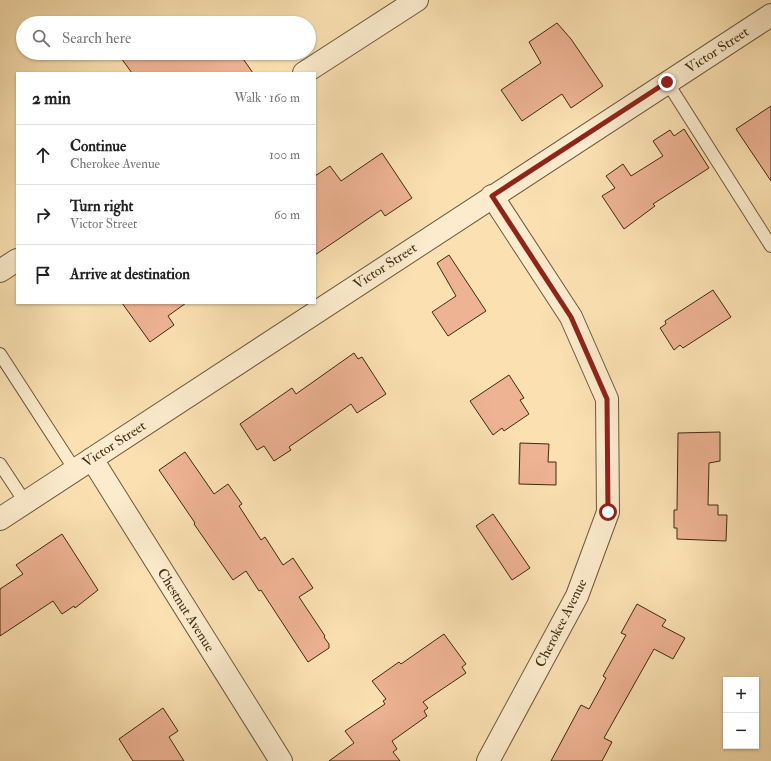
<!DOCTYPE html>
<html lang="en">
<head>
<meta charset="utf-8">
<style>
  :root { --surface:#fff; --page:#f2f2f2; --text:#222; --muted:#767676; --line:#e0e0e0 }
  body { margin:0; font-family:"IM FELL Double Pica",serif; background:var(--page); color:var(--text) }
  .controls { position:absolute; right:12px; bottom:12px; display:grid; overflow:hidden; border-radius:0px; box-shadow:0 1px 3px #0004 }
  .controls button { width:36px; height:36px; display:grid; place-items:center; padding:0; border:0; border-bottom:1px solid var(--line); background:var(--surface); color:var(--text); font:20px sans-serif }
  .stop { position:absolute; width:12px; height:12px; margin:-9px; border:3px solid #8f2418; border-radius:50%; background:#fff }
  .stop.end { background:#8f2418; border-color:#fff; box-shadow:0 1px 4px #0008 }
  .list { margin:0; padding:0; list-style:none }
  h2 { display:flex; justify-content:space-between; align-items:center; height:52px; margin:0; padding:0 16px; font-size:17px }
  h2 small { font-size:13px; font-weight:400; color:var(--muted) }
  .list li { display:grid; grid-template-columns:26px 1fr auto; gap:12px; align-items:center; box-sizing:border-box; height:60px; padding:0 16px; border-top:1px solid var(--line) }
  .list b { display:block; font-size:15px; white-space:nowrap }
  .list p { margin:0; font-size:13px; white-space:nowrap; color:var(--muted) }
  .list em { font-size:13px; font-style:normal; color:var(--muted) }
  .icon { flex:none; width:22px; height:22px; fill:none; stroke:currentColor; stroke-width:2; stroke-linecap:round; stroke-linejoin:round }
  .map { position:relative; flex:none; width:771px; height:761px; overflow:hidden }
  .search { position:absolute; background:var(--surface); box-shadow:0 1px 3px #0004; left:16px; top:16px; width:300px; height:44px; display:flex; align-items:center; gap:10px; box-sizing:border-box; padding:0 14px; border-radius:22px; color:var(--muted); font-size:15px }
  .panel { position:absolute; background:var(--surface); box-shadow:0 1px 3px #0004; left:16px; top:72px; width:300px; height:232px; border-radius:0px }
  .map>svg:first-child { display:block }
</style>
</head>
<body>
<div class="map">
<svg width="771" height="761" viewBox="0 0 771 761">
  <rect width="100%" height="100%" fill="#fbe1b2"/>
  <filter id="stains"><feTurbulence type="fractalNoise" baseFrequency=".005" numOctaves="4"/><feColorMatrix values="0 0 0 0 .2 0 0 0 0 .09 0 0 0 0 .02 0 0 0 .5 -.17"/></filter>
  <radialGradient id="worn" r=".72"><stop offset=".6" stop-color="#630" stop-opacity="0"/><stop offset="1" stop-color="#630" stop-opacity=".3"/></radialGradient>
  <g fill="#eeb393" stroke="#3c2a12">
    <path d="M 557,23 L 571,39 L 603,86 L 571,108 L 562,94 L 522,121 L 501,90 L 541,63 L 529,42 Z"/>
    <path d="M 129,53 L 239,53 L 253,73 L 132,73 L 121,58 Z"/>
    <path d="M 771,106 L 771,181 L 736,129 Z"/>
    <path d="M 684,129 L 709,168 L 653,204 L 655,206 L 624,229 L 602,196 L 615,188 L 606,176 L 623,164 L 631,176 L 663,156 L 653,141 L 670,130 L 674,136 Z"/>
    <path d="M 382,153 L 412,198 L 385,216 L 381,210 L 315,255 L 315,176 L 330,166 L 341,181 Z"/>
    <path d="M 449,255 L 486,311 L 448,336 L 432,312 L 456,296 L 437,263 Z"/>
    <path d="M 713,290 L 731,317 L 683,348 L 680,345 L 674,350 L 660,328 L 666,324 L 665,321 Z"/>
    <path d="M 122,303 L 186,303 L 168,316 L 174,325 L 150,342 Z"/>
    <path d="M 354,353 L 358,359 L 362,357 L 386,394 L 357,413 L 351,404 L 289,447 L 291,450 L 274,461 L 264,446 L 257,450 L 240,424 L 292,388 L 296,394 Z"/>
    <path d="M 509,375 L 524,398 L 520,400 L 529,414 L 504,431 L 502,428 L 493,435 L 470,401 Z"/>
    <path d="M 720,432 L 720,461 L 709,463 L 708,505 L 718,505 L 718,515 L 727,515 L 726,541 L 677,539 L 677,528 L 674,528 L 674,510 L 677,510 L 678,433 Z"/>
    <path d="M 520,443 L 549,444 L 548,462 L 556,462 L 556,485 L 519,484 Z"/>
    <path d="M 185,452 L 214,494 L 228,484 L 242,504 L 239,506 L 261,540 L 265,537 L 283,565 L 293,558 L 313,588 L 299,597 L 325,636 L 324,637 L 329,644 L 329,648 L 308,662 L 261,590 L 259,591 L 246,571 L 233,580 L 194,524 L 195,523 L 159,470 Z"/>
    <path d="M 493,514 L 530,568 L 512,580 L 476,526 Z"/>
    <path d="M 62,534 L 98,590 L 75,608 L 74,606 L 62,614 L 53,601 L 0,636 L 0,589 L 23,574 L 16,565 Z"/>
    <path d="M 637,604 L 666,620 L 662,626 L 685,638 L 673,659 L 654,649 L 604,738 L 612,742 L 602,761 L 551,761 L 581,705 L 589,709 L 606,678 L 603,676 L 626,635 L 621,633 Z"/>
    <path d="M 444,634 L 466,664 L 462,667 L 466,673 L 423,702 L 428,708 L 424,711 L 427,716 L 392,741 L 397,749 L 393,752 L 400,761 L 329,761 L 354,743 L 345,731 L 385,704 L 383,701 L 386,699 L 372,681 L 399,662 L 401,664 Z"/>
    <path d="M 163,708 L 178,731 L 169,737 L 184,761 L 133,761 L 119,739 Z"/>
  </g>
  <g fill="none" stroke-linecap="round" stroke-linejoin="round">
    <g stroke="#6c583a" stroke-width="14">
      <g id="service">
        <path d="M 667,82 L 771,246"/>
        <path d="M 0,354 L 75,470"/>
        <path d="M 0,464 L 25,502"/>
      </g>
    </g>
    <g stroke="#6c583a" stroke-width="24">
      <g id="minor">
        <path d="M 304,73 L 417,0"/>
        <path d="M 0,271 L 17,260"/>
        <path d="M 92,459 L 281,761"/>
        <path d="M 0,519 L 771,15"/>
        <path d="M 488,761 L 577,596 L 608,512 L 607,399 L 571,317 L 492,196"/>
      </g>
    </g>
    <use href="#service" stroke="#fceccd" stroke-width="12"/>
    <use href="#minor" stroke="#fceccd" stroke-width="22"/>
  </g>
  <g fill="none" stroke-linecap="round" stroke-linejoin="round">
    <path stroke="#8f2418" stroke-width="5" d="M 608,512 L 607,399 L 571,317 L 492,196 L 667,82"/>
  </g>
  <g text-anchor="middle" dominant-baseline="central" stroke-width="4" stroke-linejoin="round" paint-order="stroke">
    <g font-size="14" fill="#3c2a12" stroke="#fceccd">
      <text transform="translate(717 50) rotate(-33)">Victor Street</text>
      <text transform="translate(385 266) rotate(-33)">Victor Street</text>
      <text transform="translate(114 444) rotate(-33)">Victor Street</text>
      <text transform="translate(186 610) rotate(58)">Chestnut Avenue</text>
      <text transform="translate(561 623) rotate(-63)">Cherokee Avenue</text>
    </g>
  </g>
  <rect width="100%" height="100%" filter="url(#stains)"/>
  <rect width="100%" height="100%" fill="url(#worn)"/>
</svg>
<div class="controls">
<button>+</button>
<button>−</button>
</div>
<div class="stop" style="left:608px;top:512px"></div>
<div class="stop end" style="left:667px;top:82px"></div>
<div class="search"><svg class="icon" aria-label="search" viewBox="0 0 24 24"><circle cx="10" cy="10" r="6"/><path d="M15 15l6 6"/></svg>Search here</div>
<section class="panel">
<h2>2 min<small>Walk · 160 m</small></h2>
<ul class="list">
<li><svg class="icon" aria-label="ahead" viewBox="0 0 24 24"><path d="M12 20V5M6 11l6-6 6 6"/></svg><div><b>Continue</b><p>Cherokee Avenue</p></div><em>100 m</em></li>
<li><svg class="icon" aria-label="right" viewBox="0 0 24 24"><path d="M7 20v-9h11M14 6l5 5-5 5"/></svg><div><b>Turn right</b><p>Victor Street</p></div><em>60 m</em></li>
<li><svg class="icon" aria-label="arrive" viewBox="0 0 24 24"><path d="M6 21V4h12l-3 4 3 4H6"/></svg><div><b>Arrive at destination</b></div></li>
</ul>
</section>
</div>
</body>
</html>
